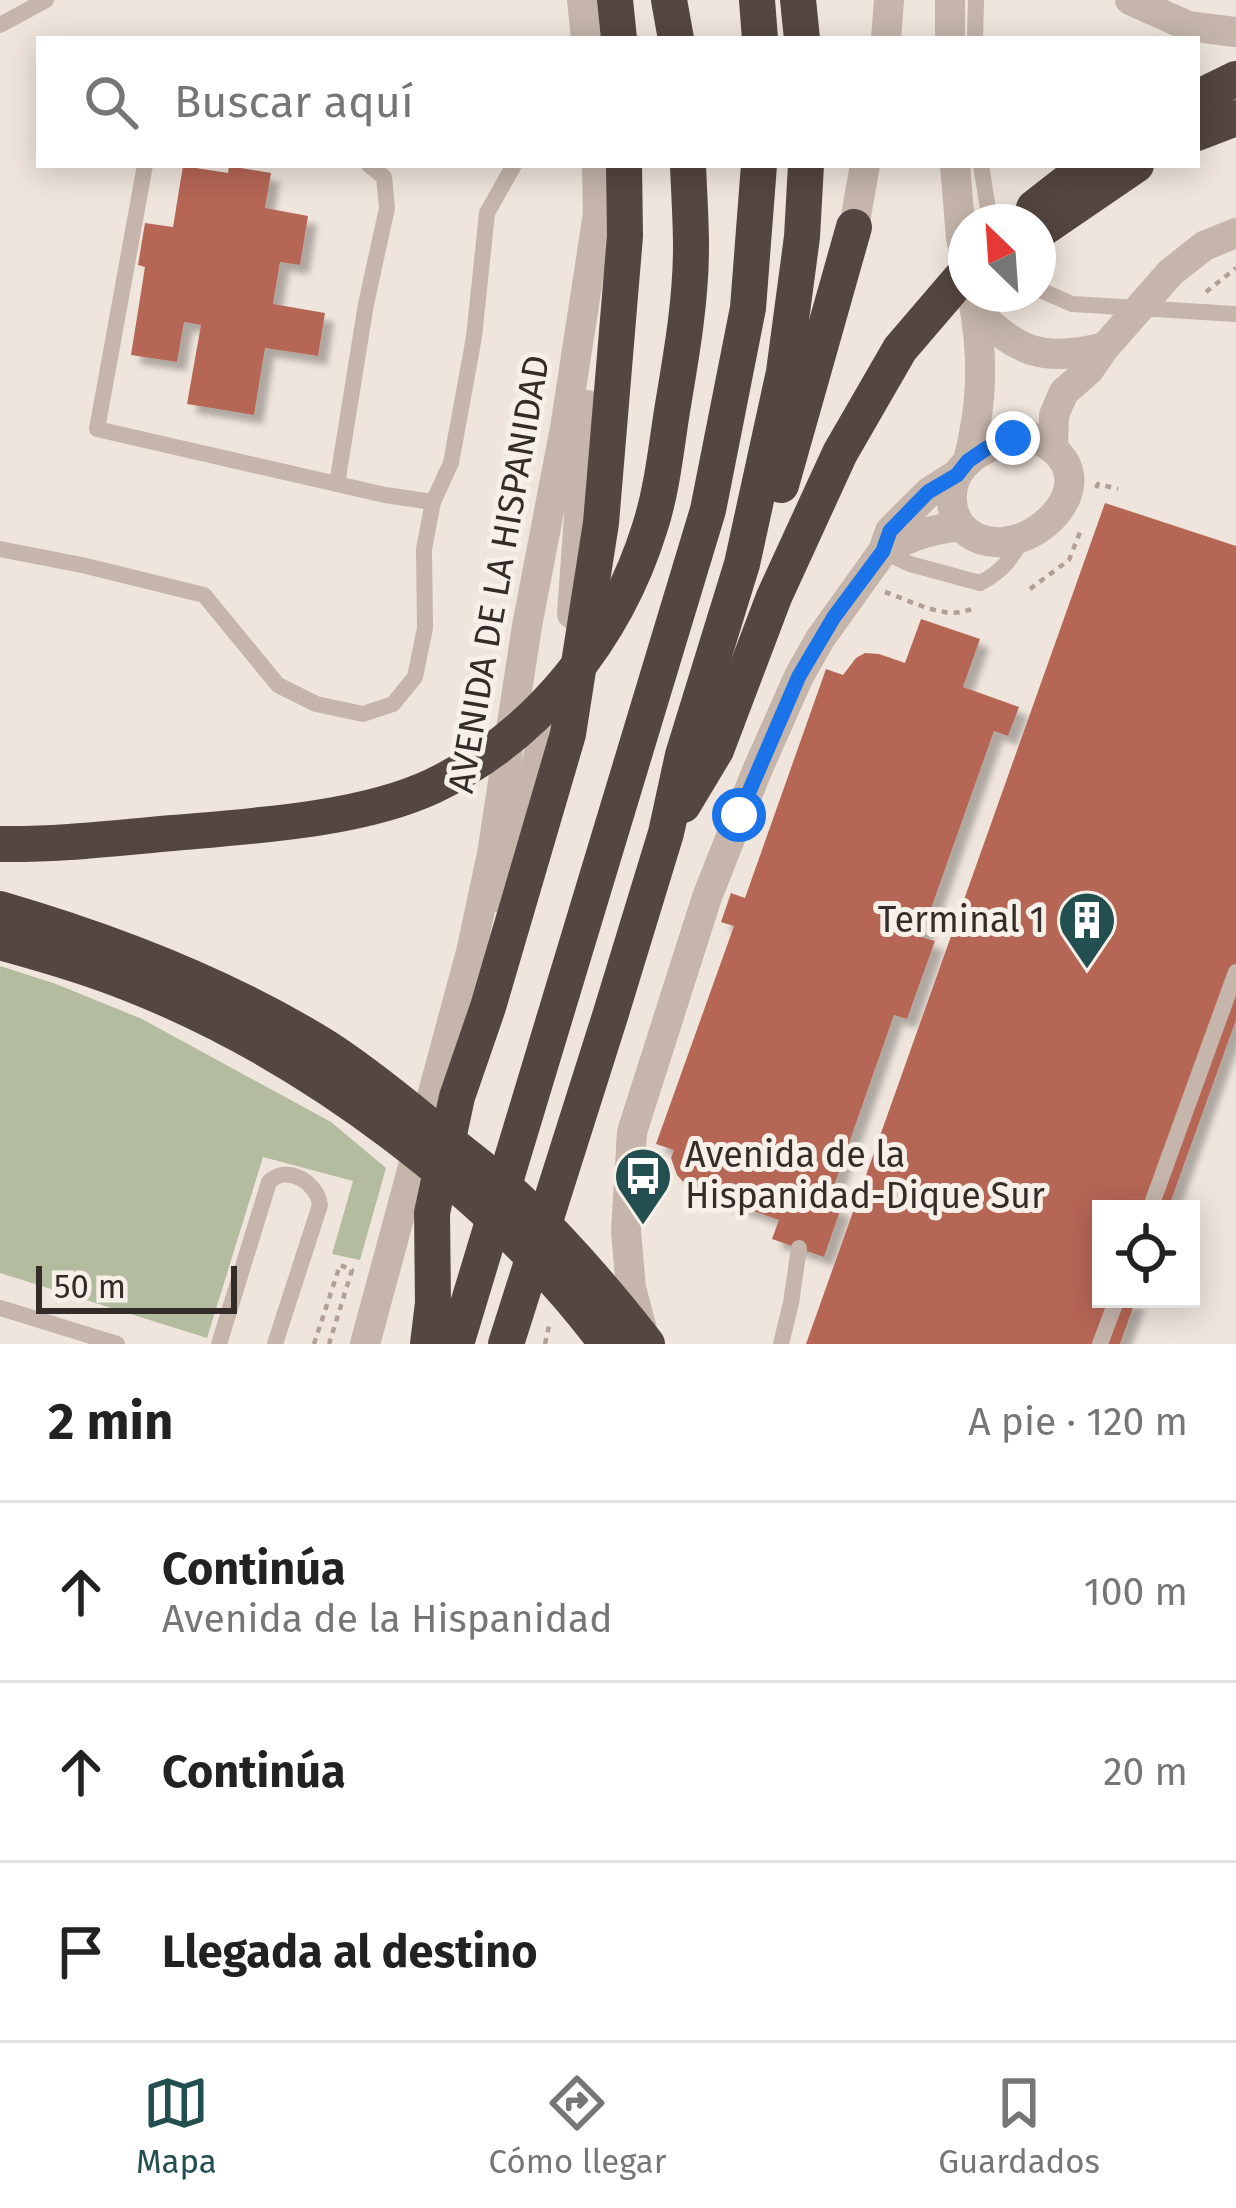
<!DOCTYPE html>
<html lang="es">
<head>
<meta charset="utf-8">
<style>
  :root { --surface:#fff; --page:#f2f2f2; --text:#222; --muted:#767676; --line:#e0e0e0; --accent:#244f50 }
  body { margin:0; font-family:"Fira Sans",sans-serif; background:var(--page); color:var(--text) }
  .controls { position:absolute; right:36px; bottom:36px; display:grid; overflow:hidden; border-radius:0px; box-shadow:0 6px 30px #0003 }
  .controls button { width:108px; height:108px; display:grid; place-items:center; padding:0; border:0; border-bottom:3px solid var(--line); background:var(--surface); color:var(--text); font:60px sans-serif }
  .compass { position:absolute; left:948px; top:204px; width:108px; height:108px; border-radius:50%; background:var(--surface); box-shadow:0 6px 30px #0003; rotate:335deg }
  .scale { position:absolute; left:36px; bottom:30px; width:201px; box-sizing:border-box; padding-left:12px; border:6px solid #342c29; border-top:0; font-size:33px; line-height:42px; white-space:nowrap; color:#342c29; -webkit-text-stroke:9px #f7f0e9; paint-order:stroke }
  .stop { position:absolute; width:36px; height:36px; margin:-27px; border:9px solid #1a73e8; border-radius:50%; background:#fff }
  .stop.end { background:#1a73e8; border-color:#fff; box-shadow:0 3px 12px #0008 }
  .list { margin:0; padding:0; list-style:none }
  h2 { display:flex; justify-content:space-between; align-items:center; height:156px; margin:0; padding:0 48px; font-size:51px }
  h2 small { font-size:39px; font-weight:400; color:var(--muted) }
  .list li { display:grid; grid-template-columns:78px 1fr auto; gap:36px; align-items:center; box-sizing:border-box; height:180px; padding:0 48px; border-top:3px solid var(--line) }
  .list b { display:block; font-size:45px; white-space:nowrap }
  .list p { margin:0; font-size:39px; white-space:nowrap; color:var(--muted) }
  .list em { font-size:39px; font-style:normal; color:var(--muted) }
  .icon { flex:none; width:66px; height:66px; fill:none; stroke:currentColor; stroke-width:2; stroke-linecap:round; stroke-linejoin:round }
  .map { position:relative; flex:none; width:1236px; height:1344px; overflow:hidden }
  .search { position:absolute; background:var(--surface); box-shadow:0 6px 30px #0003; left:36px; right:36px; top:36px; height:132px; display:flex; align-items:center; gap:30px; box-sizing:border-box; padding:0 42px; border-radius:0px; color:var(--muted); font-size:45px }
  .sheet { height:696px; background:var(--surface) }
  nav { display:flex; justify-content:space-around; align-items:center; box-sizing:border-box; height:168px; border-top:3px solid var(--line); background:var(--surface); font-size:33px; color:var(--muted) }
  nav a { display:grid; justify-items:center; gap:6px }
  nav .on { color:var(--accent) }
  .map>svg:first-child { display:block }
</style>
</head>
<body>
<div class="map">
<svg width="1236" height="1344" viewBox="0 0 1236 1344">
  <defs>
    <filter id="shadow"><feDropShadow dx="9" dy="9" stdDeviation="3" flood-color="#0004"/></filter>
  </defs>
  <rect width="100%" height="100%" fill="#efe5dd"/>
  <path fill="#b4bc9f" d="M 0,966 L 56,984 L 142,1019 L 331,1122 L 386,1168 L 360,1260 L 332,1254 L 353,1181 L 263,1157 L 207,1338 L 0,1273 Z"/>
  <g fill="#b66654" filter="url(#shadow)">
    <path d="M 183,166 L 228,173 L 229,166 L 271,173 L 265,208 L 308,216 L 300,265 L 280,262 L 273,304 L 325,313 L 318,356 L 265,348 L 254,415 L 187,404 L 201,325 L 184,322 L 177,362 L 131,355 L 145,267 L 138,265 L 145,223 L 173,227 Z"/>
    <path d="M 1105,503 L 1236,546 L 1236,1020 L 1168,1209 L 1101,1209 L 1101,1299 L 1136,1299 L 1120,1344 L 806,1344 Z"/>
    <path d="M 921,619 L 980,639 L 963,687 L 1019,707 L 1008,736 L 994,731 L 921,937 L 935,941 L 907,1019 L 894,1015 L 828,1203 L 841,1208 L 824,1257 L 772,1239 L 779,1220 L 689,1188 L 677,1175 L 671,1158 L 674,1150 L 656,1144 L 734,926 L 721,922 L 731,893 L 745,898 L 826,669 L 843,675 L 856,658 L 865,653 L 879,654 L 905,663 Z"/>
  </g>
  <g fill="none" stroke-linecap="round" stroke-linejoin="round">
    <g stroke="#b19f95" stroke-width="4.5" stroke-dasharray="6 6" stroke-linecap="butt">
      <path d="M 1206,292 L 1236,268"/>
      <path d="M 1096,488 L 1098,484 L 1118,489"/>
      <path d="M 1030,589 L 1069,560 L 1082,527"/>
      <path d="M 885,592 C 912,601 951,624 976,606"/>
      <path d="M 314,1344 L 340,1265 L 352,1270 L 329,1344"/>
      <path d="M 545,1344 L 550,1321"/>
    </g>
    <g stroke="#c5b5ab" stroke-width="16">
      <path d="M 0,25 L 46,0"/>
      <path d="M 975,39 L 976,0"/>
      <path d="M 145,165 L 97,429 L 385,495 L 433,502"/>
      <path d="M 981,165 L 990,222"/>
      <path d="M 1038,289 L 1072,304 L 1236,314"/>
      <path d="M 337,484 L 366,304 L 387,208 L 384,177 L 369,165"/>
      <path d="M 0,549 L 82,565 L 204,595 L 278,685 L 316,704 L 363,714 L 393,704 L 415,677 L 425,628 L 424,549 L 433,502 L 451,463 L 474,337 L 487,213 L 514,165"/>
      <path d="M 884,552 L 910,564 L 980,583 C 1002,572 1011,559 1023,538"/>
      <path d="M 1150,1209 L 1236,972"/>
      <path d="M 0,1308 L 117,1344"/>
      <path d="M 219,1344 L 269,1182 C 287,1164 317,1182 320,1205 L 275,1344"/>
      <path d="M 781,1344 L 791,1303 L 799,1248"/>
      <path d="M 1100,1344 L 1117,1299"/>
    </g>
    <g stroke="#c5b5ab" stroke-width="30">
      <path d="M 582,0 L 586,39"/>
      <path d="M 950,0 L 950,39"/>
      <path d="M 1130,0 L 1188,26 L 1236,32"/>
      <path d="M 886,39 L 889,0"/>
      <path d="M 597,165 L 598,225"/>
      <path d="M 955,165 L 961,238 L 966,262"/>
      <path d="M 854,227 L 865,165"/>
      <path d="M 975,309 C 1018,354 1044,362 1105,347"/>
      <path d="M 1032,437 C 1130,478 1010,582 961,526 C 955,518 952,509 952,500 C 949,459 998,438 1032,437 Z"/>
      <path d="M 1053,446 L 1054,415 L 1064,392 L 1089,370 L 1105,347 L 1170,273 L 1204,246 L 1236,233"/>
      <path d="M 968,461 C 983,403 984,353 972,294"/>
      <path d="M 883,551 C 909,537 931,529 961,526"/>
      <path d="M 572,614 L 587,405"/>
      <path d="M 496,897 L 512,861 L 555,690"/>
      <path d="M 644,1337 L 631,1288 L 626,1231 L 632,1132 L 707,897 L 756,773 L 799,676 L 820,639 L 883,551 L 890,531 L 929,492 L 957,474"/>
      <path d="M 365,1344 L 471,952 L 492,854 L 527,626 L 565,428 L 599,207"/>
    </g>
    <g stroke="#544641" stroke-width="36">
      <path d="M 615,0 L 619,39"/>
      <path d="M 669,0 L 676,39"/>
      <path d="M 757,0 L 760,39"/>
      <path d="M 798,0 L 802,39"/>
      <path d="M 1197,98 L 1236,79"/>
      <path d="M 1197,133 L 1236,118"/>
      <path d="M 1034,208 L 1089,165"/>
      <path d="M 1038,232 L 1136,165"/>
      <path d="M 781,485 L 854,227"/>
      <path d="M 683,805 L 716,750 L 774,597 L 840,453 L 900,349 L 966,272"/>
      <path d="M 0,844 C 58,845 115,838 173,833 C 252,826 361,820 433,786 C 538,736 616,637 650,527 C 662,490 666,449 672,411 C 681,357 691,302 691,247 C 691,220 689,192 688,165"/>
      <path d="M 0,909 C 113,942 226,985 327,1048 C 367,1074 406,1106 443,1137 C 468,1158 496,1178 520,1201 C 566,1245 608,1294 647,1344"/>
      <path d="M 0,942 C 44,954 89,967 131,984 C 308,1054 493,1192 607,1344"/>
      <path d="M 428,1344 L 433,1303 L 432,1213 L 457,1097 L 488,1007 L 568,734 L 601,523 L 625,236 L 624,165"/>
      <path d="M 456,1344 L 708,510 L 748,308 L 759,165"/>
      <path d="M 506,1344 L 611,1013 L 666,833 L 683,755 L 742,564 L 784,372 L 802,237 L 806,165"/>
    </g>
  </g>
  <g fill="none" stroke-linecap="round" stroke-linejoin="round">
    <path stroke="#1a73e8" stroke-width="15" d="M 739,815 L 799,676 L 834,617 L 883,551 L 890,531 L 928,492 L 957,475 L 968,461 L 987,448 L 1013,438"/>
  </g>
  <defs>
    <g id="building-pin" transform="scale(3)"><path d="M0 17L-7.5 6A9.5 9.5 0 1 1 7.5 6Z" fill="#244f50" stroke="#f7f0e9"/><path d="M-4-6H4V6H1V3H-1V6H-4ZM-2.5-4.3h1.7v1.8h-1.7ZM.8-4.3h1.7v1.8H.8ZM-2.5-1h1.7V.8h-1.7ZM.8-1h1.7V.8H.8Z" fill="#fff"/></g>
    <g id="bus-pin" transform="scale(3)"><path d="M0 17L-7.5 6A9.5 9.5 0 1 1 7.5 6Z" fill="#244f50" stroke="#f7f0e9"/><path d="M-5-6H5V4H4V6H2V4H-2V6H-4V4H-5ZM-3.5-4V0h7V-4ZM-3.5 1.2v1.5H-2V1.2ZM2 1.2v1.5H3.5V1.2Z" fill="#fff"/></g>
  </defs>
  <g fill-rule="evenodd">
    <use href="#building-pin" x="1087" y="920"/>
    <use href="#bus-pin" x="643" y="1176"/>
  </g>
  <g text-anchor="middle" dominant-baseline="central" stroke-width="10" stroke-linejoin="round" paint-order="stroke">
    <g font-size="36" fill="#342c29" stroke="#f7f0e9">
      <text transform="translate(499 574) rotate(-80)">AVENIDA DE LA HISPANIDAD</text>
    </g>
    <g font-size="36" fill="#342c29" stroke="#f7f0e9" text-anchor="end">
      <text x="1045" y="920">Terminal 1</text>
      <text x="685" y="1155" text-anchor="start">Avenida de la<tspan x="685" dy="41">Hispanidad-Dique Sur</tspan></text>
    </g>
  </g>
</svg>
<div class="controls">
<button><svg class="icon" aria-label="locate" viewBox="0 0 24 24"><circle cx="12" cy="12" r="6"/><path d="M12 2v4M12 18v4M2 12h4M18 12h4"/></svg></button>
</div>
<svg class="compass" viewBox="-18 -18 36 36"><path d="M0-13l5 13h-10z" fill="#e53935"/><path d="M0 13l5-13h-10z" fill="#767676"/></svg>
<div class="scale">50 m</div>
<div class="stop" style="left:739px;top:815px"></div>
<div class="stop end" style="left:1013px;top:438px"></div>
<div class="search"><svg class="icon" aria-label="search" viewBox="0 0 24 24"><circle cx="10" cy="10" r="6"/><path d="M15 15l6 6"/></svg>Buscar aquí</div>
</div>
<section class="sheet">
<h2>2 min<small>A pie · 120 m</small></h2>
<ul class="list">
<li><svg class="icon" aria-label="ahead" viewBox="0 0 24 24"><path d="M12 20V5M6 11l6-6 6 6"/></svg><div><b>Continúa</b><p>Avenida de la Hispanidad</p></div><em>100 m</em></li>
<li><svg class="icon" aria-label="ahead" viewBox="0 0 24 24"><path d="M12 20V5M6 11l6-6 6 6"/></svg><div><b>Continúa</b></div><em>20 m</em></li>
<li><svg class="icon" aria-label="arrive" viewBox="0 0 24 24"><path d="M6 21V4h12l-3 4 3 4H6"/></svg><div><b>Llegada al destino</b></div></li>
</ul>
</section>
<nav>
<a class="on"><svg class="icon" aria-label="map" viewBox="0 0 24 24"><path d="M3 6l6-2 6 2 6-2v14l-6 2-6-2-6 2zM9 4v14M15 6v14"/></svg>Mapa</a>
<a><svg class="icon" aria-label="directions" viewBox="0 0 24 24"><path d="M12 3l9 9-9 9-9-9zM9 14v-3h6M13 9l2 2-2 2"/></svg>Cómo llegar</a>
<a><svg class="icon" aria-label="saved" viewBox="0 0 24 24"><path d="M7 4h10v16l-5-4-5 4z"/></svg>Guardados</a>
</nav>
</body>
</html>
